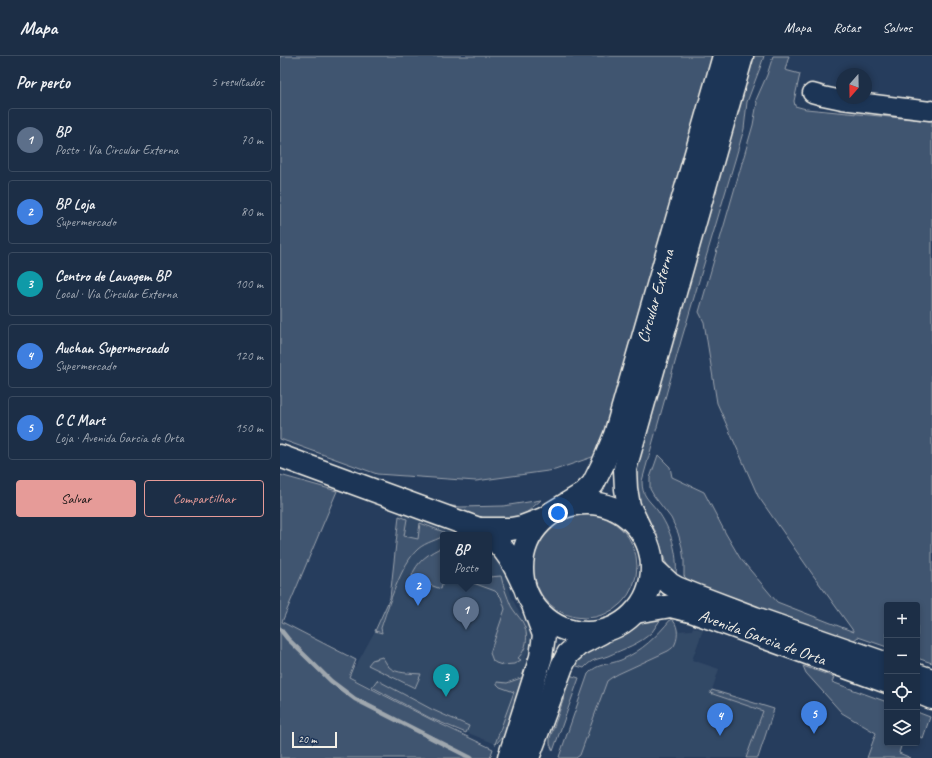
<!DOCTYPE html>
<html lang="pt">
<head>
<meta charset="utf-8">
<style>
  :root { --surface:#1c2e46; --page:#293a51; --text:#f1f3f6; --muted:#a0a8b3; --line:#3a4a5f; --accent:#e69b98 }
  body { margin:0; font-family:Caveat,sans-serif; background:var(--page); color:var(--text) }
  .controls { position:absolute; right:12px; bottom:12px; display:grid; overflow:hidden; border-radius:4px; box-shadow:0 2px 6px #0003 }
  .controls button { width:36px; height:36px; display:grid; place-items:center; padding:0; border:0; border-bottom:1px solid var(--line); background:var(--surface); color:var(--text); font:20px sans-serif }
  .compass { position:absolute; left:556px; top:12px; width:36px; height:36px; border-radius:50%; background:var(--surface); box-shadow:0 2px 6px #0003; rotate:200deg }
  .scale { position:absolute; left:12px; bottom:10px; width:45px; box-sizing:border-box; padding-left:4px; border:2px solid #f4f1e8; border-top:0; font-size:11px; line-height:14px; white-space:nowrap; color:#f4f1e8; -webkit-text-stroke:3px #1d3557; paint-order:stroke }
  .you { position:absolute; left:278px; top:457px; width:14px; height:14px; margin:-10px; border:3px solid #fff; border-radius:50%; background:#1a73e8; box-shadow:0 0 0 6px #1a73e833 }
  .badge { display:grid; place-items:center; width:26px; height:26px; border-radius:50%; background:var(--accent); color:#fff; font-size:13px; font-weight:700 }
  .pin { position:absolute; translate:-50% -33px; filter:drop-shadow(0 1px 2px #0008) }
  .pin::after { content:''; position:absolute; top:21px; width:14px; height:12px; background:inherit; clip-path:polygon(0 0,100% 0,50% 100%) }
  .popup { position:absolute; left:160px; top:476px; width:52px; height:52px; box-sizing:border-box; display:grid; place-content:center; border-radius:4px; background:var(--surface); filter:drop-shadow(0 1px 3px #0005); font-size:13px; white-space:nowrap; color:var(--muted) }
  .popup b { font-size:15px; color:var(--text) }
  .popup::after { content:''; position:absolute; left:50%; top:100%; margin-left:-8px; border:8px solid transparent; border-top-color:var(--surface) }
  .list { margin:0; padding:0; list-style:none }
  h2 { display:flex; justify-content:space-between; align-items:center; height:52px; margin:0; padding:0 16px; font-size:17px }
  h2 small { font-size:13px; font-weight:400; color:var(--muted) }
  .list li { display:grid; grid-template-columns:26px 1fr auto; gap:12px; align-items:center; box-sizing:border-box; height:64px; margin:0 8px 8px; padding:0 8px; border:1px solid var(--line); border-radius:4px }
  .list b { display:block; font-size:15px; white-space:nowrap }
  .list p { margin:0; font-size:13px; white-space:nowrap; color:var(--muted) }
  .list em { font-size:13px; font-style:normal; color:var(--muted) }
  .actions { display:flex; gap:8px; padding:12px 16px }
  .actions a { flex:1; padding:9px 0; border:1px solid var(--accent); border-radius:4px; text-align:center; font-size:14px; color:var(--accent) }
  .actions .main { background:var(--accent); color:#111 }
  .icon { flex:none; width:22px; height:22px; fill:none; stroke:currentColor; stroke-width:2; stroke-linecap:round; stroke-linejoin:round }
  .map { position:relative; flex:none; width:652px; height:702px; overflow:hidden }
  header { display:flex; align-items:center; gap:24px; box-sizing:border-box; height:56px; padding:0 20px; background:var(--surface); border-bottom:1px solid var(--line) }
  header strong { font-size:19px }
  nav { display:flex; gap:22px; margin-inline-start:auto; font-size:14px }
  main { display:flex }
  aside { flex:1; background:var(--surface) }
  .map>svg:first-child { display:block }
</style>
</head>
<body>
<header>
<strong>Mapa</strong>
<nav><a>Mapa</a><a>Rotas</a><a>Salvos</a></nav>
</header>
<main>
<aside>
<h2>Por perto<small>5 resultados</small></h2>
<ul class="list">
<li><span class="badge" style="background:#5c6f8a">1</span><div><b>BP</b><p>Posto · Via Circular Externa</p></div><em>70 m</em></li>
<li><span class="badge" style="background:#3f7fe0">2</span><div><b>BP Loja</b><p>Supermercado</p></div><em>80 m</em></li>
<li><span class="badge" style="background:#0f9aa8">3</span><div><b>Centro de Lavagem BP</b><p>Local · Via Circular Externa</p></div><em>100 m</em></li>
<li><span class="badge" style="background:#3f7fe0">4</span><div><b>Auchan Supermercado</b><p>Supermercado</p></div><em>120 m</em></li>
<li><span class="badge" style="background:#3f7fe0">5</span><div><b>C C Mart</b><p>Loja · Avenida Garcia de Orta</p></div><em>150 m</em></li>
</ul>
<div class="actions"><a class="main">Salvar</a><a>Compartilhar</a></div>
</aside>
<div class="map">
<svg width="652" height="702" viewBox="0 0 652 702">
  <rect width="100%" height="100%" fill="#263d5d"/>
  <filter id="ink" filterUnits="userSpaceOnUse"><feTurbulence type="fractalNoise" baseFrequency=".025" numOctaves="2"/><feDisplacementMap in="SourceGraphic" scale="8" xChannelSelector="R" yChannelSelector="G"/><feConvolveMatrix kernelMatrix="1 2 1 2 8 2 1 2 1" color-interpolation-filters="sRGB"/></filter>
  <g filter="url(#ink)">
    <g fill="#334966">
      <path d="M 120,457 L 172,477 L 172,479 L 163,479 L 163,525 L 209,525 L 209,495 L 215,499 L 225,514 L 231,540 L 238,554 L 247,567 L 249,571 L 251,584 L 249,595 L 246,600 L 244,624 L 216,688 L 150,662 L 69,620 L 79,604 L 95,575 L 110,542 Z"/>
      <path d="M 413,571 L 423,574 L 412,604 L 439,613 L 431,637 L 483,655 L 466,702 L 296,702 L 300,698 L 327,625 L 331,622 L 338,618 L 388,595 L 392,592 L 398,581 L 397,575 L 412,574 Z"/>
    </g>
    <g fill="#40546f" stroke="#9aa2ac">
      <path d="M 0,0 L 435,0 L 318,399 L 275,414 L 196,425 L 97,418 L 0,383 Z"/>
      <path d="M 472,0 L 484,0 L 480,12 L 467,46 L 464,73 L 455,104 L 401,285 L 362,425 C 362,440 368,443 377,454 C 391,473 398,497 396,520 L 392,517 L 385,505 L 377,478 L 373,471 L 354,447 L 353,418 Z"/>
      <path d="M 493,0 L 509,0 L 505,14 L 520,18 L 514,45 L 515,50 L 526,53 L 652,65 L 652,607 L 637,602 L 637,549 L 607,549 L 607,591 L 578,581 L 573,585 L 447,540 L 439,538 L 407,523 L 404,520 L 404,505 L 402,491 L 398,477 L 391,462 L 374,440 L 370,433 L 370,422 L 378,399 L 390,411 L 392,421 L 424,436 L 446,478 L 460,502 L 497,546 L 574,576 L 533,519 L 478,440 L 437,347 L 424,266 L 419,256 L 473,69 L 477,47 L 476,44 L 487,19 Z"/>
      <path d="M 0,419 L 57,435 L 2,566 L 76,604 L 69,621 L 150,663 L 213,693 L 210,702 L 0,702 Z"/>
      <path d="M 261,444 C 255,449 248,456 242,460 C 223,473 183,455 163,449 L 181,451 L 223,450 Z"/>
      <circle cx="305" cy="510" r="52"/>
      <path d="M 119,460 L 127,463 L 124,480 L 138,483 L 140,467 L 164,476 L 165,479 C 158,484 146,486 138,493 C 121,508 108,551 101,572 L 102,577 L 95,575 L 110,542 Z"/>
      <path d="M 163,491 L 163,525 L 161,533 L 150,529 L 150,527 L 132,520 C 136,506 150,496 163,491 Z"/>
      <path d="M 221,520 C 223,530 227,540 231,550 C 234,555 238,560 242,565 C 249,577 248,592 238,602 L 241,604 L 234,608 L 222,609 L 216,607 L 213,605 L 210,597 L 225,553 L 221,541 L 215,535 L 188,525 L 209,525 L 209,521 Z"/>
      <path d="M 383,560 C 379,565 376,571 372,576 C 360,588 343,593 328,600 C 317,604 313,602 304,612 L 290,608 L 306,592 L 343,580 L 363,565 Z"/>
      <path d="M 391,563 C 398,567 399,580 395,588 C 394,591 391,593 388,595 L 338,618 L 331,622 L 327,625 L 300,699 L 296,702 L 281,702 L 279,701 L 308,618 C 317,607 329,609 341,604 C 362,595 377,580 391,563 Z"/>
      <path d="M 102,601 C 105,604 106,608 109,611 C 116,618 131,617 141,618 L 135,632 L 88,609 L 92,604 Z"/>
      <path d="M 523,610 L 554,621 L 552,626 L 607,646 L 607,687 L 622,687 L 619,697 L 631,702 L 587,702 L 596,677 L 562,657 L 526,617 Z"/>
      <path d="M 286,618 L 299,622 L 273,695 L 270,688 L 270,682 L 285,639 Z"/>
      <path d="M 241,622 L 244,622 L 225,678 L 216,688 L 215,688 L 234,636 L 220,631 L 217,628 L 217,626 L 227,627 Z"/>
      <path d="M 97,624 L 153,654 L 189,670 L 186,677 L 150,662 L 92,631 Z"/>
      <path d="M 432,634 L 494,653 L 478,702 L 466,702 L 483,655 L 430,637 Z"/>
      <path d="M 637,656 L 650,661 L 643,682 L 637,680 Z"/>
    </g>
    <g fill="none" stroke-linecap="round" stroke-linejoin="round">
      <path stroke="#9fa7ae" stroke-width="4.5" d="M 0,573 L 8,583 L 51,625 L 75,643 L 191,702"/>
      <g stroke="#f4f1e8" stroke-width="21">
        <path id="street" d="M 532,37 L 543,40 L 562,44 L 650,55 L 652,54"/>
      </g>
      <g stroke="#f4f1e8" stroke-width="25">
        <g id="secondary">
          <path d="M 0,400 L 199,473 L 208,479"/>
          <path d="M 199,473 L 231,473 L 242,471 L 263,463"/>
          <path d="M 209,480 C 226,492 235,510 243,528"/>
          <path d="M 374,513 L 390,528 L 397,532 L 417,540 L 475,562 L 607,608"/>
          <path id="s1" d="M 355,556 L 391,550 L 411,555 L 607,626"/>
          <path d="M 637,619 L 652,624"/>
          <path d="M 637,636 L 652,642"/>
        </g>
      </g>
      <g stroke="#f4f1e8" stroke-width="25">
        <g id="primary">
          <circle cx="307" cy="512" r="65"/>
          <path id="s2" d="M 272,457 L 303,438 L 313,428 L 323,408 L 335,379 L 444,0"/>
          <path d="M 362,477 L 349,450 L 346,433 L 345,413 L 462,0"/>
          <path d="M 229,702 L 261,601 L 264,579 L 254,552"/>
          <path d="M 248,702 L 282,610 L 288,598 L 298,589 L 321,577"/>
        </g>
      </g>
      <use href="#street" stroke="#1d3557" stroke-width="18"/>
      <use href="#secondary" stroke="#1d3557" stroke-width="22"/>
      <use href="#primary" stroke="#1d3557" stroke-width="22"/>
    </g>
  </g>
  <g text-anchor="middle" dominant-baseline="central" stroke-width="3.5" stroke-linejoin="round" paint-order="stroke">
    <g font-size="17" fill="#f4f1e8" stroke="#1d3557">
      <text stroke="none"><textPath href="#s2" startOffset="249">Circular Externa</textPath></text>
      <text stroke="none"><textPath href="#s1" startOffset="133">Avenida Garcia de Orta</textPath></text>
    </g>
  </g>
</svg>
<div class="controls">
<button>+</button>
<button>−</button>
<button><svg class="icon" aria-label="locate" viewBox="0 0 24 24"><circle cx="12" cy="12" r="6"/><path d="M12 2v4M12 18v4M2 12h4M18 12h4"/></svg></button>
<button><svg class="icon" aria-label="layers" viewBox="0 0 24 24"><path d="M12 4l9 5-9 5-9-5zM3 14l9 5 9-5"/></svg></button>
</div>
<svg class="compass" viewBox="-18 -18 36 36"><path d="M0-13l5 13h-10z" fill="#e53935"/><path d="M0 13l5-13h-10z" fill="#a0a8b3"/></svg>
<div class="scale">20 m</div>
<div class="you"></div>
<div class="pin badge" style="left:186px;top:574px;background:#5c6f8a">1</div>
<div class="popup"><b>BP</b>Posto</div>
<div class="pin badge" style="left:138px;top:550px;background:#3f7fe0">2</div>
<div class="pin badge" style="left:166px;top:641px;background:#0f9aa8">3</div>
<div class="pin badge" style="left:440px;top:680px;background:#3f7fe0">4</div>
<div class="pin badge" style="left:534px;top:678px;background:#3f7fe0">5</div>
</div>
</main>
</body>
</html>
